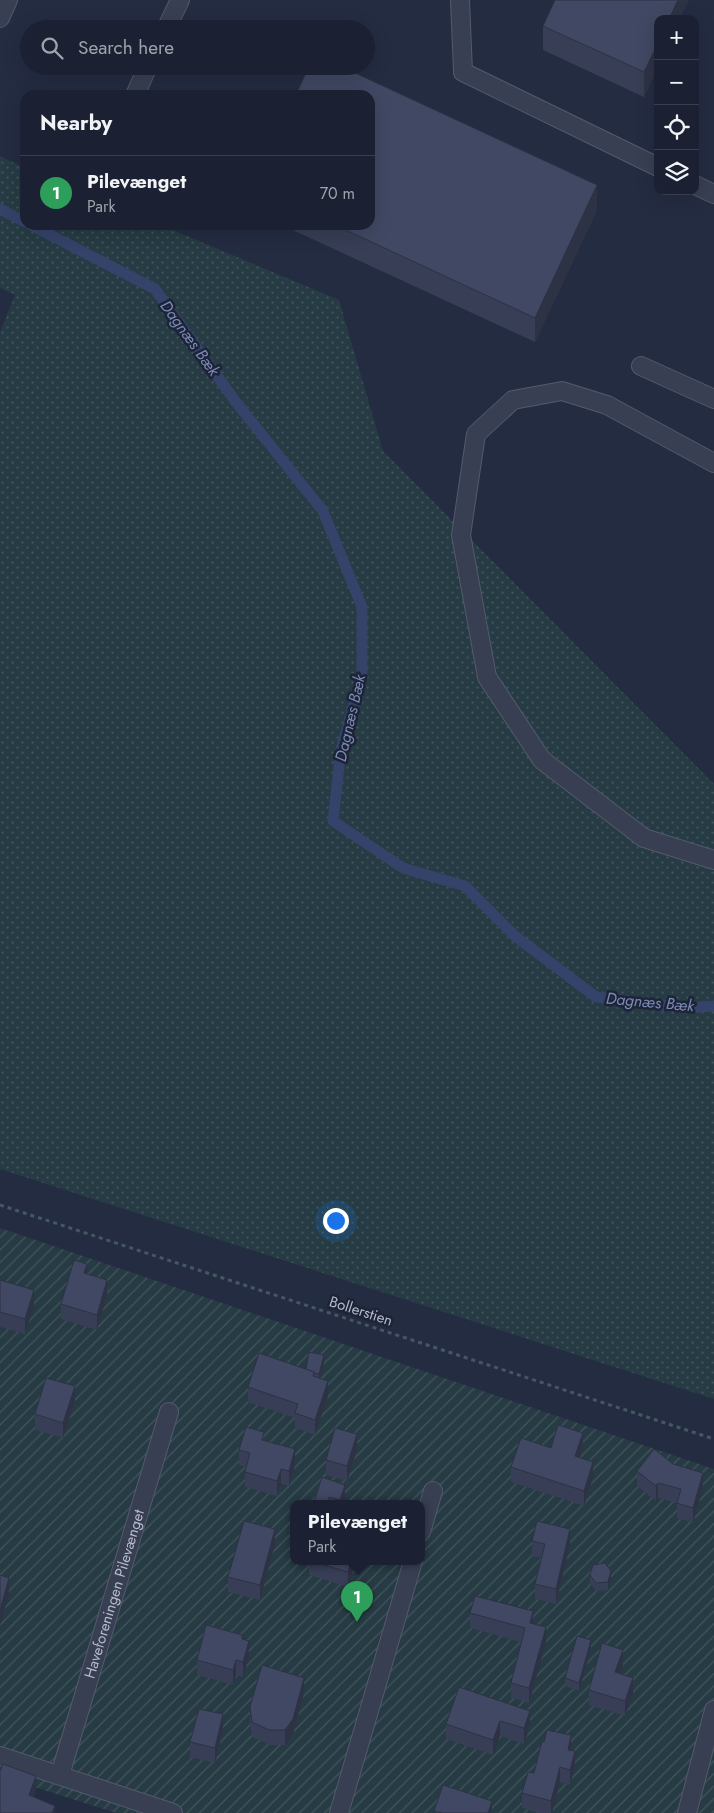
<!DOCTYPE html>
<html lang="en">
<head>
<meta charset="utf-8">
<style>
  :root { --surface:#1b2132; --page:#24293a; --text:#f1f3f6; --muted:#a0a3ac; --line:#393e4d; --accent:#d93025 }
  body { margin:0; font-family:Jost,sans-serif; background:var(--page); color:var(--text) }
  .controls { position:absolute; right:15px; top:15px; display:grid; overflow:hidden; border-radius:10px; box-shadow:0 5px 20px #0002 }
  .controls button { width:45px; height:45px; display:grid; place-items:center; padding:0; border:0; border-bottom:1px solid var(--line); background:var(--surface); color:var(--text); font:25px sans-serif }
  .you { position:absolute; left:335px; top:1220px; width:18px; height:18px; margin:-12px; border:4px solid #fff; border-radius:50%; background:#1a73e8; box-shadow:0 0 0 8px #1a73e833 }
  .badge { display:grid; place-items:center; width:32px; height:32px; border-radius:50%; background:var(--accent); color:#fff; font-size:16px; font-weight:700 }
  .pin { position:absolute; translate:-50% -41px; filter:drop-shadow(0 1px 2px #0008) }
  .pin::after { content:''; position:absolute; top:26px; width:18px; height:15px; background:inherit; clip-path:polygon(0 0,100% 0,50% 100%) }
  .popup { position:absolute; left:290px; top:1500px; width:135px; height:65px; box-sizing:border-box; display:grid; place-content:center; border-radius:10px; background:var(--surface); filter:drop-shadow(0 1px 4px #0005); font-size:16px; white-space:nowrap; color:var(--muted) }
  .popup b { font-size:19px; color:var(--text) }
  .popup::after { content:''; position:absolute; left:50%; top:100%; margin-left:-10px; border:10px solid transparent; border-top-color:var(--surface) }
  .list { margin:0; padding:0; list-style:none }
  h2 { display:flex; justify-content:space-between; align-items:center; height:65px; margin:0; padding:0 20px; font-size:21px }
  h2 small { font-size:16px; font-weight:400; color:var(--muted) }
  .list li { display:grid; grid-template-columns:32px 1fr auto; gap:15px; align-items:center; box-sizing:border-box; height:75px; padding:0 20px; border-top:1px solid var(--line) }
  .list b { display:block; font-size:19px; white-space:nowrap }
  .list p { margin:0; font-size:16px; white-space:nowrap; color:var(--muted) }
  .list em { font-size:16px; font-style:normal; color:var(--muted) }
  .icon { flex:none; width:28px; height:28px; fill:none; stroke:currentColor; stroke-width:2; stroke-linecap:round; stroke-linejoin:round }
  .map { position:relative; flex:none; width:714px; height:1813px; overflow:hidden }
  .search { position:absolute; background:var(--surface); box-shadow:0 5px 20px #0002; left:20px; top:20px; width:355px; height:55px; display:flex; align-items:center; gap:12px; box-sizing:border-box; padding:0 18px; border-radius:28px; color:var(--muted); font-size:19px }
  .panel { position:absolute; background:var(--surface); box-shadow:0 5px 20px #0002; left:20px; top:90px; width:355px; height:140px; border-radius:15px }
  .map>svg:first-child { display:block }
</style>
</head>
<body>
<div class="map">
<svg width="714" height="1813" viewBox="0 0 714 1813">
  <defs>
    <pattern id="grass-dots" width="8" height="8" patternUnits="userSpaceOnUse" patternTransform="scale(1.25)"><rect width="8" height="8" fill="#263b43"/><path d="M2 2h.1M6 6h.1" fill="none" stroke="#43555d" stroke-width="1.8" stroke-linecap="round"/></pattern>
    <pattern id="garden-furrows" width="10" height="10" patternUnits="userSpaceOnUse" patternTransform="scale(1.25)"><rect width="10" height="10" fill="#263b43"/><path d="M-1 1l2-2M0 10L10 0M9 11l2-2" fill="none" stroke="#43555d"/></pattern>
  </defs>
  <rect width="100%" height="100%" fill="#242c42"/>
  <path fill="url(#grass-dots)" d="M 0,156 L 25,168 L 25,225 L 161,225 L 339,300 L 383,451 L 714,784 L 714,1399 L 0,1169 L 0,332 L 15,295 L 0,288 Z"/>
  <path fill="url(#garden-furrows)" fill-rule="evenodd" d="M 0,1228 L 714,1469 L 714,1813 L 116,1813 L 0,1776 ZM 293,1503 L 421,1503 L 421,1561 L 293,1561 Z"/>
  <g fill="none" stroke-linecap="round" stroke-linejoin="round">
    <g stroke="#354269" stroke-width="11">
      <path d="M 0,209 L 25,222"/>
      <path d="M 31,225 L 155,289 L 235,401 L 323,511 L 362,607 L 362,677 L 341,749 L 333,821 L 403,868 L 465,886 L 515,936 L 596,997 L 686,1008 L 714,1006"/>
    </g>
    <g stroke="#535a6c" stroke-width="20">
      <g id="lane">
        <path d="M 460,0 L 463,72 L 658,167"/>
        <path d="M 0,18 L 8,0"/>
        <path d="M 166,29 L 180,0"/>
        <path d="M 135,95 L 148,66"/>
        <path d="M 695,185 L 714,194"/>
        <path d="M 641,366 L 714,399"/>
        <path d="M 714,463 L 607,405 L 562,391 L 513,400 L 476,434 L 461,535 L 487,677 L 542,760 L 644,838 L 714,860"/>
        <path d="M 421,1532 L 433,1491"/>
        <path d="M 0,1756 L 173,1813"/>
        <path id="s1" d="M 60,1775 L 169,1412"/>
        <path d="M 339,1813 L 413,1561"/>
        <path d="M 687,1813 L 714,1710"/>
      </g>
    </g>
    <path stroke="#445860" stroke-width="3" stroke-dasharray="4 4" stroke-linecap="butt" d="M 0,1205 L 714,1439"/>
    <use href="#lane" stroke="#383f52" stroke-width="18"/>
  </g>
  <g fill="#373e55">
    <path d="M 658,19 L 658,67 L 644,97 L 543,50 L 543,26 Z"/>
    <path d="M 597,210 L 535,342 L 282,225 L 370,225 Z"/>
    <path d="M 87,1274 L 107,1295 L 97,1330 L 61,1319 L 61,1304 Z"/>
    <path d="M 0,1280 L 34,1305 L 25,1334 L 0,1327 Z"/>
    <path d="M 324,1363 L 320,1379 L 328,1396 L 315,1435 L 295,1428 L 295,1418 L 248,1402 L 248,1387 Z"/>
    <path d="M 75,1401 L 63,1438 L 35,1430 L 35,1414 Z"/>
    <path d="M 264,1441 L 295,1465 L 289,1486 L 281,1484 L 277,1496 L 245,1487 L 245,1472 L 246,1467 L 239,1465 L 239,1450 Z"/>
    <path d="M 551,1448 L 583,1448 L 580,1457 L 593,1477 L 584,1506 L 511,1482 L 511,1467 Z"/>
    <path d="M 357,1449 L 347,1481 L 326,1475 L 326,1460 Z"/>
    <path d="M 637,1471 L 703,1488 L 693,1523 L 677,1518 L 677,1503 L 658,1498 L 656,1501 L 637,1486 Z"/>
    <path d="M 322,1477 L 345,1500 L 344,1503 L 314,1503 Z"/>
    <path d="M 532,1541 L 570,1544 L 556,1604 L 535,1599 L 535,1584 L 542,1558 L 532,1556 Z"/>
    <path d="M 275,1544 L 260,1600 L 228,1592 L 228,1577 Z"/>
    <path d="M 309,1561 L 356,1561 L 348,1587 L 309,1575 Z"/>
    <path d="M 590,1575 L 611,1579 L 608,1590 L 596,1591 L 590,1583 Z"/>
    <path d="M 470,1613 L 533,1624 L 546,1642 L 529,1703 L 511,1698 L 511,1683 L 521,1642 L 470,1628 Z"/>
    <path d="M 242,1639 L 249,1656 L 243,1677 L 236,1675 L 233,1685 L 197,1675 L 197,1660 Z"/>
    <path d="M 591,1648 L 579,1691 L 565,1686 L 565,1678 Z"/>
    <path d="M 623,1665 L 620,1673 L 633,1693 L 625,1716 L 589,1705 L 589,1690 Z"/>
    <path d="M 459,1687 L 530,1726 L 524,1744 L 500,1736 L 493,1755 L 446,1739 L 446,1724 Z"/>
    <path d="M 304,1693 L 293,1734 L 285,1745 L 269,1745 L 252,1737 L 250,1723 L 250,1707 Z"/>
    <path d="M 223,1730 L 215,1763 L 190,1757 L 190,1742 Z"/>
    <path d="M 571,1750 L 575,1766 L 570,1785 L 560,1782 L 552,1813 L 539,1813 L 522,1808 L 522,1793 L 534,1773 Z"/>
  </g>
  <g fill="#2d3245">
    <path d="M 678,0 L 689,0 L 680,19 L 669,19 Z"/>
    <path d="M 658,43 L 658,67 L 644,97 L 644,72 Z"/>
    <path d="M 597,185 L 597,210 L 535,342 L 535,318 Z"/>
    <path d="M 87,1264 L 87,1279 L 84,1273 Z"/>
    <path d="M 107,1280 L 107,1295 L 97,1330 L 97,1315 Z"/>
    <path d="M 34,1290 L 34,1305 L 25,1334 L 25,1319 Z"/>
    <path d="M 324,1355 L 324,1363 L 319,1382 L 319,1374 Z"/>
    <path d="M 328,1381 L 328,1396 L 315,1435 L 315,1420 Z"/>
    <path d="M 75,1386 L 75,1401 L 63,1438 L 63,1423 Z"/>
    <path d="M 583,1433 L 583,1448 L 575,1471 L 575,1456 Z"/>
    <path d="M 357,1434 L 357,1449 L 347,1481 L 347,1466 Z"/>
    <path d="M 295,1449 L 295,1465 L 289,1486 L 289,1471 Z"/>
    <path d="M 593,1462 L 593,1477 L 584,1506 L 584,1491 Z"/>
    <path d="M 281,1469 L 281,1484 L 277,1496 L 277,1481 Z"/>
    <path d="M 703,1473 L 703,1488 L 693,1523 L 693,1508 Z"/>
    <path d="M 658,1483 L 658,1498 L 656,1501 L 656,1486 Z"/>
    <path d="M 345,1485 L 345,1500 L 344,1503 L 340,1503 L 340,1500 Z"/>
    <path d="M 275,1529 L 275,1544 L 260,1600 L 260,1585 Z"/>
    <path d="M 570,1529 L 570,1544 L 556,1604 L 556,1589 Z"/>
    <path d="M 351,1561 L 356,1561 L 348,1587 L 348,1572 Z"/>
    <path d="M 611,1571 L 611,1579 L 608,1590 L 608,1582 Z"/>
    <path d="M 9,1578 L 9,1593 L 0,1626 L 0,1611 Z"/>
    <path d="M 533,1611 L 533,1626 L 530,1623 Z"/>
    <path d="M 546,1627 L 546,1642 L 529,1703 L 529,1688 Z"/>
    <path d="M 591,1640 L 591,1648 L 579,1691 L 579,1683 Z"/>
    <path d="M 249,1641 L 249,1656 L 243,1677 L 243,1662 Z"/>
    <path d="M 623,1650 L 623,1665 L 615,1687 L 615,1672 Z"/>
    <path d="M 236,1660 L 236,1675 L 233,1685 L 233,1670 Z"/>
    <path d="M 304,1678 L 304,1693 L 293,1734 L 285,1745 L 285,1730 Z"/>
    <path d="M 633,1678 L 633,1693 L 625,1716 L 625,1701 Z"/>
    <path d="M 530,1711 L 530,1726 L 524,1744 L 524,1728 Z"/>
    <path d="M 223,1714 L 223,1730 L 215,1763 L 215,1748 Z"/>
    <path d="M 500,1721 L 500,1736 L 493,1755 L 493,1740 Z"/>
    <path d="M 571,1735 L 571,1751 L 568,1750 Z"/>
    <path d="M 575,1751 L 575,1766 L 570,1785 L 570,1770 Z"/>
    <path d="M 560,1767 L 560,1782 L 552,1813 L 551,1813 L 551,1801 Z"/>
    <path d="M 36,1776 L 36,1791 L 29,1810 L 29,1795 Z"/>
    <path d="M 492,1801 L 492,1813 L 488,1813 Z"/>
    <path d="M 55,1806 L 55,1813 L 52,1813 Z"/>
  </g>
  <g fill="#404863" stroke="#2d3245">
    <path d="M 555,0 L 678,0 L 669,19 L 658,19 L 658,43 L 644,72 L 543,26 Z"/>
    <path d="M 309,66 L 340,66 L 597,185 L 535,318 L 335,225 L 370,225 L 370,95 L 296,95 Z"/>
    <path d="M 74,1260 L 87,1264 L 84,1273 L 107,1280 L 97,1315 L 61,1304 Z"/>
    <path d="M 0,1280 L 34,1290 L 25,1319 L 0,1312 Z"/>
    <path d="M 309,1352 L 324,1355 L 319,1374 L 314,1373 L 314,1372 L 306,1369 Z"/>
    <path d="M 259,1353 L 314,1372 L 313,1376 L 328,1381 L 315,1420 L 295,1413 L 298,1404 L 248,1387 Z"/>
    <path d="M 46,1378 L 75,1386 L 63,1423 L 35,1414 Z"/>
    <path d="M 558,1425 L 583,1433 L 575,1456 L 593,1462 L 584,1491 L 511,1467 L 521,1438 L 551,1448 Z"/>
    <path d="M 246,1427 L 264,1432 L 262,1440 L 295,1449 L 289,1471 L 281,1469 L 277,1481 L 245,1472 L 250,1453 L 239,1450 Z"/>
    <path d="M 335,1428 L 357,1434 L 347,1466 L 326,1460 Z"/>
    <path d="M 654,1449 L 673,1464 L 703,1473 L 693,1508 L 677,1503 L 681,1489 L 658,1483 L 656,1486 L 637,1471 Z"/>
    <path d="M 322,1477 L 345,1485 L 340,1500 L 329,1497 L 327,1503 L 319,1503 L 314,1502 Z"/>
    <path d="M 244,1521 L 275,1529 L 260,1585 L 228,1577 Z"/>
    <path d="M 537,1521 L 570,1529 L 556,1589 L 535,1584 L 545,1544 L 532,1541 Z"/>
    <path d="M 311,1561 L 351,1561 L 348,1572 Z"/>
    <path d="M 605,1563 L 611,1571 L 608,1582 L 596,1583 L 590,1575 L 593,1565 Z"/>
    <path d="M 0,1575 L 9,1578 L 0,1611 Z"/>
    <path d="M 475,1596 L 533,1611 L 530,1623 L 546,1627 L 529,1688 L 511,1683 L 525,1628 L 470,1613 Z"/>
    <path d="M 206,1625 L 242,1635 L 242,1639 L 249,1641 L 243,1662 L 236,1660 L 233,1670 L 197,1660 Z"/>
    <path d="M 577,1636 L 591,1640 L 579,1683 L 565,1678 Z"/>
    <path d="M 602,1643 L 623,1650 L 615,1672 L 633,1678 L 625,1701 L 589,1690 Z"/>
    <path d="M 262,1665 L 304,1678 L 293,1719 L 285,1730 L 269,1730 L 252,1722 L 250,1707 Z"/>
    <path d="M 459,1687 L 530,1711 L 524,1728 L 500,1721 L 493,1740 L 446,1724 Z"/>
    <path d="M 199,1709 L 223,1714 L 215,1748 L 190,1742 Z"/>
    <path d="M 547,1730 L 571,1735 L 568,1750 L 575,1751 L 570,1770 L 560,1767 L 551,1801 L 522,1793 L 528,1772 L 534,1773 L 542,1741 L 544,1742 Z"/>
    <path d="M 3,1764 L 36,1776 L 29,1795 L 55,1806 L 52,1813 L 0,1813 L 0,1771 Z"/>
    <path d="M 443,1785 L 492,1801 L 488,1813 L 442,1813 L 434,1811 Z"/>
  </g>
  <g text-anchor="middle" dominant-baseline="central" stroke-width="5" stroke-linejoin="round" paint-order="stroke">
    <g font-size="15" fill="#b5bacc" stroke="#1d2437">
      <text transform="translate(361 1311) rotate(18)">Bollerstien</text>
      <text stroke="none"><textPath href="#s1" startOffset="189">Haveforeningen Pilevænget</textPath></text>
    </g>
    <g font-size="16" font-style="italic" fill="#7b8ab5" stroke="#1d2437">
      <text transform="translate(190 338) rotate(54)">Dagnæs Bæk</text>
      <text transform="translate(350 718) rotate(-77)">Dagnæs Bæk</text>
      <text transform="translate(650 1002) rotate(5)">Dagnæs Bæk</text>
    </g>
  </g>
</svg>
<div class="controls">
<button>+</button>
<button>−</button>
<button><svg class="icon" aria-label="locate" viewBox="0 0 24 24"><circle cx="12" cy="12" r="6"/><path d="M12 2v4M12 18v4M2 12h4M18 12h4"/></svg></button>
<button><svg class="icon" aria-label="layers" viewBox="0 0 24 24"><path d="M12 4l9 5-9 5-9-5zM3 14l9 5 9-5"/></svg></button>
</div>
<div class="you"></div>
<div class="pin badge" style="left:357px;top:1622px;background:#2e9e5b">1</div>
<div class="popup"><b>Pilevænget</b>Park</div>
<div class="search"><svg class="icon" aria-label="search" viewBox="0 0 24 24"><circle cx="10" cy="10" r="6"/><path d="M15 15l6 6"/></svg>Search here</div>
<section class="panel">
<h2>Nearby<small></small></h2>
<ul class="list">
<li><span class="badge" style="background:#2e9e5b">1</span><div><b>Pilevænget</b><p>Park</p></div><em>70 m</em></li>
</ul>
</section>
</div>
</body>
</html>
